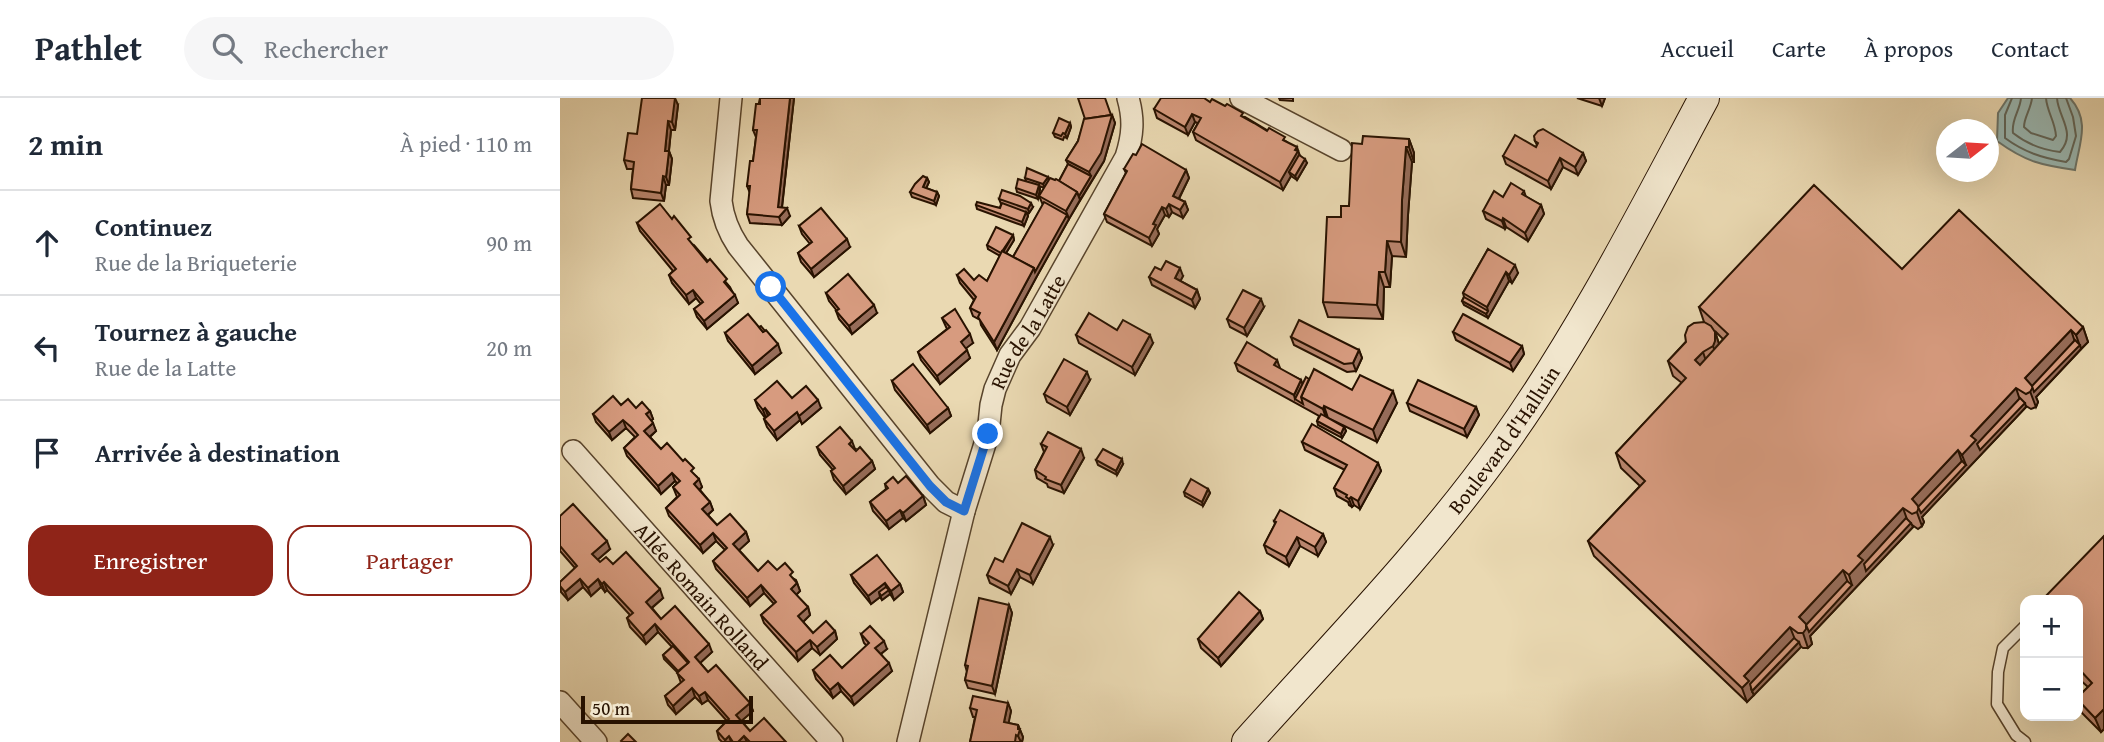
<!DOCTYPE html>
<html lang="fr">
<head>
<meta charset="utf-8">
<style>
  :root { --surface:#fff; --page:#f6f6f7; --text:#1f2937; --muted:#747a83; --line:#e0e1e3; --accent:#8f2418 }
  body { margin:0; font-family:"Gentium Book Plus",serif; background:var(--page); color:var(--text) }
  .controls { position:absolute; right:21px; bottom:21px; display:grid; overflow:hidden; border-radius:14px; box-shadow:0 7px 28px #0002 }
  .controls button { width:63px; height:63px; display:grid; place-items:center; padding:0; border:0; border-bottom:2px solid var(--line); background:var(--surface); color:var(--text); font:35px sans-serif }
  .compass { position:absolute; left:1376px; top:21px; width:63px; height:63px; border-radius:50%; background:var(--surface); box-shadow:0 7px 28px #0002; rotate:73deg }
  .scale { position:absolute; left:21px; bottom:18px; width:172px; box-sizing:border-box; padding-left:7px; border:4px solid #281200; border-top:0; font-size:19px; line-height:24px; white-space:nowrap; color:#281200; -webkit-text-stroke:5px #f1e6cd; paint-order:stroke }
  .stop { position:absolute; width:21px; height:21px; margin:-16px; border:5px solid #1a73e8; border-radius:50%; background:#fff }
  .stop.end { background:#1a73e8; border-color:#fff; box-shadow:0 2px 7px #0008 }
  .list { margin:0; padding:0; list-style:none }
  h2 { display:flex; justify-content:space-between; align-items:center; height:91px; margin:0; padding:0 28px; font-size:30px }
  h2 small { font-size:23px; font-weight:400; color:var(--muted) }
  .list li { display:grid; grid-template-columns:46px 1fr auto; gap:21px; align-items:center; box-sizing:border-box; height:105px; padding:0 28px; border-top:2px solid var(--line) }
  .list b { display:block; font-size:26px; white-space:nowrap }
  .list p { margin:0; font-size:23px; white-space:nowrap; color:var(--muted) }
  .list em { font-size:23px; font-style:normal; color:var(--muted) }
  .actions { display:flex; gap:14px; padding:21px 28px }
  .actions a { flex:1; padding:16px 0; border:2px solid var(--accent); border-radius:21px; text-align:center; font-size:24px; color:var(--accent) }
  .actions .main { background:var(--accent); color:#fff }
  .icon { flex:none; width:38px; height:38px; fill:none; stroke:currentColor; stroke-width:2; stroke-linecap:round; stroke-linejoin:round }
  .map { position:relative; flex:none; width:1544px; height:644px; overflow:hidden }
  header { display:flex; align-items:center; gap:42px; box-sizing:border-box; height:98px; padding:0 35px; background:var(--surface); border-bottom:2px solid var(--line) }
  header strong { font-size:33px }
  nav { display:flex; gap:38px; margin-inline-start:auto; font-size:24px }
  .search { width:490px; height:63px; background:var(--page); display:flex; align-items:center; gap:18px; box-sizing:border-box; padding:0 24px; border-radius:38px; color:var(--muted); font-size:26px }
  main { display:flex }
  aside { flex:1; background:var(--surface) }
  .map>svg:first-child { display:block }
</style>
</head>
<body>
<header>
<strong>Pathlet</strong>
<div class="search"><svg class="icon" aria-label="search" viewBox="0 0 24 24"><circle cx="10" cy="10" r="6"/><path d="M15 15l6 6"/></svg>Rechercher</div>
<nav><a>Accueil</a><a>Carte</a><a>À propos</a><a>Contact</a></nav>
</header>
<main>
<aside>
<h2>2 min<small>À pied · 110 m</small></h2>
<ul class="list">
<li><svg class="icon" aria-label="ahead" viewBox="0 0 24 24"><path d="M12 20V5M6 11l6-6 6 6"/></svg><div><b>Continuez</b><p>Rue de la Briqueterie</p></div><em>90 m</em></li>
<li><svg class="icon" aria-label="left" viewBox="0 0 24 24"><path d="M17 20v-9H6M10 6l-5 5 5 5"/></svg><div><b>Tournez à gauche</b><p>Rue de la Latte</p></div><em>20 m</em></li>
<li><svg class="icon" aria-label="arrive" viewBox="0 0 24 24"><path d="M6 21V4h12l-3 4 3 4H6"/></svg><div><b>Arrivée à destination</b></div></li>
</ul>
<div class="actions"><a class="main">Enregistrer</a><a>Partager</a></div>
</aside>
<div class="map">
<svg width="1544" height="644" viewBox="0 0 1544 644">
  <rect width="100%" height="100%" fill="#ead9b2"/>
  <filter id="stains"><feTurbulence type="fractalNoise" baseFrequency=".00286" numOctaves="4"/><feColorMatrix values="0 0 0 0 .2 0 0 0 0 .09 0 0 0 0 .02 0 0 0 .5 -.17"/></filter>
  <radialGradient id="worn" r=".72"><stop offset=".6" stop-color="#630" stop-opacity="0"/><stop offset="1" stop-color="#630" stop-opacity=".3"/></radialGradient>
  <path fill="#9ab9b4" stroke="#6c766c" stroke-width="2" d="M 1448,0 L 1510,0 C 1531,23 1519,46 1515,72 C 1481,67 1466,64 1437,43 L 1438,15 Z"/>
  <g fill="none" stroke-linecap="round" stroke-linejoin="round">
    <g stroke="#61665a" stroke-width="2">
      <path d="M 1452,0 L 1445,17 L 1445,40 C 1464,54 1482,60 1506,64 L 1509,61 L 1516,38 L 1513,19 L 1506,0"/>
      <path d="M 1461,0 C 1460,13 1451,21 1453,35 C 1467,46 1482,52 1500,54 C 1517,35 1498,19 1497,0"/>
      <path d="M 1472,0 C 1471,11 1464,19 1464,29 L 1471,35 L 1493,42 L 1496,38 C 1495,23 1487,14 1486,0"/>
    </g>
    <g stroke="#58442c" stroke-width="13">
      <path id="service" d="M 1465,644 L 1456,637 L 1437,606 L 1438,574 L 1443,550 L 1465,528"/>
    </g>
    <g stroke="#58442c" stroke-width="24">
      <g id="minor">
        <path d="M 171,0 L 161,103 C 163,120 168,133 178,148 L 370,388 L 386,404 L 404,413"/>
        <path d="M 681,0 L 781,52"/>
        <path id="s1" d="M 13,353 L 272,644"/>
        <path d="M 0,604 L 36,644"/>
        <path id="s2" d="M 348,644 L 404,413 L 428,336 L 431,307 L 435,291 L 450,257 L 470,230 L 566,59 C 573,37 574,21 568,0"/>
      </g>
    </g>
    <g stroke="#281200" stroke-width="32">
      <g id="secondary">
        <path id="s3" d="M 687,644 C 774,547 866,453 942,347 C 1020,238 1081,118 1144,0"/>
      </g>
    </g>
    <use href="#service" stroke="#f1e6cd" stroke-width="10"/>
    <use href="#minor" stroke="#f1e6cd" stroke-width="21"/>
    <use href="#secondary" stroke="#f1e6cd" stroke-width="30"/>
  </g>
  <g fill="#b9856d" stroke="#281200" stroke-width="2" fill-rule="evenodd">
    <path d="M 200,0 L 234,0 L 222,110 L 230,118 L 222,127 L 190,125 L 187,116 L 190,95 L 187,88 L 193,63 L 196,39 L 193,32 Z"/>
    <path d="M 719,0 L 733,0 L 733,3 L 720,2 Z"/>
    <path d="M 1017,0 L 1045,0 L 1042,8 Z"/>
    <path d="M 118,7 L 115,32 L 111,32 L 109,53 L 112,61 L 109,87 L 106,87 L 104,103 L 73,100 L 71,91 L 73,71 L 67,71 L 64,62 L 77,36 Z"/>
    <path d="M 594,11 L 685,19 L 727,44 L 747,65 L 737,82 L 731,78 L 723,92 L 636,42 L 633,34 L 638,25 L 635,24 L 628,37 L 597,20 Z"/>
    <path d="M 552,17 L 555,25 L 544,63 L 509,121 L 477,178 L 437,252 L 421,227 L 420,222 L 413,218 L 410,210 L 414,202 L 400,185 L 397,177 L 414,182 L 427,183 L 440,158 L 428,151 L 427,147 L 453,137 L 454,142 L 446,155 L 453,159 L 483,107 L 479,98 L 485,90 L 479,88 L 480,91 L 478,101 L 457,94 L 456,90 L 466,83 L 465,80 L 489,83 L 499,83 L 508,66 L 506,62 L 518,43 L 525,21 Z"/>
    <path d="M 510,25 L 511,29 L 507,40 L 504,39 L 503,42 L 495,39 L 493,35 Z"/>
    <path d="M 849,41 L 854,55 L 854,64 L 852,64 L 848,117 L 846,159 L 832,158 L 830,189 L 824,189 L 823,221 L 768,219 L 763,204 L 781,119 L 789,108 L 802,46 Z"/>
    <path d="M 975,43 L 1023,55 L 1026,63 L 1018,77 L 1003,69 L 991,91 L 946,66 L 943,58 L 976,49 L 977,47 Z"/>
    <path d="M 564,71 L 626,72 L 629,80 L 619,101 L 625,104 L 628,112 L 623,120 L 612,114 L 609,119 L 605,117 L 597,131 L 599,136 L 592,148 L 547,124 L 544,116 L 566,75 Z"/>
    <path d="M 367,80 L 369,84 L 366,90 L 377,94 L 379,98 L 376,107 L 352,99 L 350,94 Z"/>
    <path d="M 964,93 L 966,99 L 981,107 L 984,116 L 968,143 L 946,129 L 945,131 L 926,121 L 923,113 Z"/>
    <path d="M 439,101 L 473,109 L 469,115 L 467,115 L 468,118 L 464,128 L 417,111 L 416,107 L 440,110 L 441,106 Z"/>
    <path d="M 77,125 L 134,147 L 170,189 L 178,205 L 147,231 L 137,219 L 134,211 L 141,206 L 136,200 L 129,206 L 112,185 L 109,177 L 113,173 L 80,133 Z"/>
    <path d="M 239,128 L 290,149 L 254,179 L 241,164 L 238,155 L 250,146 L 242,136 Z"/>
    <path d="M 928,151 L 958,175 L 952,185 L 949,183 L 928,220 L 904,207 L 902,203 L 904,199 L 903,195 Z"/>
    <path d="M 1342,171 L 1523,229 L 1528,244 L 1476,299 L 1478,304 L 1476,309 L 1471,311 L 1466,308 L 1466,309 L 1362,419 L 1364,424 L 1362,428 L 1358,431 L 1352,427 L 1353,429 L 1250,538 L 1252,546 L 1248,550 L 1243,550 L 1240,548 L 1187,604 L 1034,458 L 1028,443 L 1080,388 L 1061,370 L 1056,355 L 1122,285 L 1113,278 L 1108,263 L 1144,224 L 1139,209 ZM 1155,233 L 1163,241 L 1159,246 Z"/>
    <path d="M 601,172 L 623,178 L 620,183 L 637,192 L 640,201 L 635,210 L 592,187 L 589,179 Z"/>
    <path d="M 266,195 L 317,215 L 292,236 L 279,221 L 276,213 L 277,213 L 269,203 Z"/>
    <path d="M 704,209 L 687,238 L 670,229 L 667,221 Z"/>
    <path d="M 382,220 L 413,245 L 405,250 L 410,260 L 380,286 L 361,262 L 358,254 L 387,231 Z"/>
    <path d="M 893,234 L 962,248 L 964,256 L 953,273 L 896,242 Z"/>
    <path d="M 165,235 L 221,255 L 195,276 L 168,243 Z"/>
    <path d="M 516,237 L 593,245 L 575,277 L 519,245 Z"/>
    <path d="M 731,239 L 799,252 L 802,260 L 796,273 L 787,274 L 734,247 Z"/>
    <path d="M 717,262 L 719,271 L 741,282 L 742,286 L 749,281 L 792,292 L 837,305 L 817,344 L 768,320 L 784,329 L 786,333 L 782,340 L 758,327 L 757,323 L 759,318 L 678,273 L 675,265 Z"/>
    <path d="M 530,282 L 510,317 L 487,304 L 484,296 Z"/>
    <path d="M 332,283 L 388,310 L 391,318 L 370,335 L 335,292 Z"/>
    <path d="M 232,300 L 261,310 L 242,326 L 240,322 L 217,342 L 207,329 L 204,321 L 205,320 L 198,310 L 195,302 Z"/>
    <path d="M 847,305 L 916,309 L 919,317 L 907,339 L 850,313 Z"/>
    <path d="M 61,307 L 90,313 L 93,321 L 91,322 L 96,333 L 90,339 L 101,351 L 137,379 L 142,389 L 140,392 L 150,404 L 153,412 L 148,417 L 157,427 L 186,434 L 189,443 L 179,452 L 198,473 L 217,472 L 236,482 L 240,493 L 236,497 L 248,509 L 250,517 L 243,524 L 253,535 L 275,533 L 277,541 L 260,557 L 252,550 L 238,563 L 204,525 L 201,517 L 214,506 L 204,495 L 190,508 L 156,471 L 153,463 L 165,452 L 156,443 L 143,455 L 109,418 L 106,410 L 117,399 L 113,389 L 117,385 L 115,383 L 101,396 L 67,358 L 64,350 L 75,339 L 66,330 L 52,342 L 36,324 L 33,316 Z"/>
    <path d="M 742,344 L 818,365 L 821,373 L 800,411 L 794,407 L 792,409 L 789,407 L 788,404 L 777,398 L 774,390 L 785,372 L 745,352 Z"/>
    <path d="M 481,346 L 524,360 L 504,395 L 488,389 L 487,386 L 477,380 L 475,372 L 484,354 Z"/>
    <path d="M 257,349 L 295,351 L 294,352 L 312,363 L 315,371 L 286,396 L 274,382 L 271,373 L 273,372 L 260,357 Z"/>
    <path d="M 536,362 L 563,366 L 557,377 L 538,367 Z"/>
    <path d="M 338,385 L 363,398 L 366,407 L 346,423 L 343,420 L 329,431 L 313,413 L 310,404 L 326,391 L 325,386 Z"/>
    <path d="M 648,391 L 650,395 L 643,408 L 625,398 L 624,394 Z"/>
    <path d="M 0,418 L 50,451 L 37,462 L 40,464 L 53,466 L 103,500 L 92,510 L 101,521 L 152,554 L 140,565 L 148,574 L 190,605 L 193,613 L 181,623 L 190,633 L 226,644 L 162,644 L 159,641 L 157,633 L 167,623 L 148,602 L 142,606 L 135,599 L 116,616 L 108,607 L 105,598 L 121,585 L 117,574 L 104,561 L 103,557 L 112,549 L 98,534 L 86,546 L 70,529 L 67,520 L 70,517 L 47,492 L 45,494 L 41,489 L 31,498 L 23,489 L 8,502 L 1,494 L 0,484 L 15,470 L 0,453 Z"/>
    <path d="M 714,423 L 763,436 L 766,444 L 758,458 L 740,448 L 729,468 L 707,455 L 704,447 L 715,426 Z"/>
    <path d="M 1544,438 L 1544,631 L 1541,634 L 1522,615 L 1518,605 L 1518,599 L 1528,589 L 1518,580 L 1518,502 Z"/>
    <path d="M 493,447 L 473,486 L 460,479 L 451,496 L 430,485 L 427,477 L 443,464 Z"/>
    <path d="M 291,477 L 340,486 L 343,494 L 334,502 L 330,496 L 322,502 L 320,499 L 311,506 L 294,485 Z"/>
    <path d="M 449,507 L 452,515 L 435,596 L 408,590 L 405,582 L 407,574 L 405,567 Z"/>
    <path d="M 700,513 L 703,521 L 661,568 L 641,550 L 638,541 Z"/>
    <path d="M 301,536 L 327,551 L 321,556 L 332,573 L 294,607 L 281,593 L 273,600 L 256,581 L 253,572 L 282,570 L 307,548 L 304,545 Z"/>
    <path d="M 448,605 L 451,613 L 448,625 L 458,627 L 463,639 L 462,644 L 410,644 L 415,619 L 413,619 L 410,610 Z"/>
  </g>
  <g fill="#966c59" stroke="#281200" stroke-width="2">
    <path d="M 112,0 L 115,0 L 118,7 L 115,32 L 112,24 Z"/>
    <path d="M 230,0 L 234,0 L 221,117 L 227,110 L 230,118 L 222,127 L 219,119 L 218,109 Z"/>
    <path d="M 1039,0 L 1045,0 L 1042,8 Z"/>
    <path d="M 632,16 L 635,24 L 628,37 L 625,29 Z"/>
    <path d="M 552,17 L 555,25 L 544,63 L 520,102 L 519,98 L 531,78 L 529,74 Z"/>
    <path d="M 108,23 L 111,32 L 108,61 L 105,53 Z"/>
    <path d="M 510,25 L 511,29 L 507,40 L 505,36 Z"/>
    <path d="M 849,41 L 854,55 L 854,64 L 849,49 Z"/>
    <path d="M 737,49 L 740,58 L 729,74 L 731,78 L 723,92 L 720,84 Z"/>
    <path d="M 846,49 L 852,64 L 848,117 L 846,159 L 841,144 L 842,102 Z"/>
    <path d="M 109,53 L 112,61 L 109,87 L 106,79 Z"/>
    <path d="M 1023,55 L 1026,63 L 1018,77 L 1015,69 Z"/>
    <path d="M 1000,60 L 1003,69 L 991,91 L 988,83 Z"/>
    <path d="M 745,61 L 747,65 L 737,82 L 735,78 Z"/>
    <path d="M 626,72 L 629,80 L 616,106 L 613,98 Z"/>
    <path d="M 103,78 L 106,87 L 104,103 L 101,95 Z"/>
    <path d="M 488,79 L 489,83 L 485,90 L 483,86 Z"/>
    <path d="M 367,80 L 369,84 L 365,93 L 363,89 Z"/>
    <path d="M 479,87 L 480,91 L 478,101 L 476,97 Z"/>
    <path d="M 377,94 L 379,98 L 376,107 L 374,103 Z"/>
    <path d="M 517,94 L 520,102 L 509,121 L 506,113 Z"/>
    <path d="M 625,104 L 628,112 L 623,120 L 620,112 Z"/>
    <path d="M 471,105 L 473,109 L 469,115 L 468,111 Z"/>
    <path d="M 609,106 L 612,114 L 609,119 L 606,111 Z"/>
    <path d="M 981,107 L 984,116 L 968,143 L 965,135 Z"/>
    <path d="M 602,109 L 605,117 L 597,131 L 599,136 L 592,148 L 589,140 L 593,126 Z"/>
    <path d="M 466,114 L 468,118 L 464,128 L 462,124 Z"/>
    <path d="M 507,117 L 509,121 L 477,178 L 437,252 L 434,244 L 474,170 Z"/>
    <path d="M 943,120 L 946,129 L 945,131 L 942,123 Z"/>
    <path d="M 453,137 L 454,142 L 443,160 L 442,156 Z"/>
    <path d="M 287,141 L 290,149 L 254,179 L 251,171 Z"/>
    <path d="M 827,143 L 832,158 L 830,189 L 825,174 Z"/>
    <path d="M 955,167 L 958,175 L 952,185 L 949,177 Z"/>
    <path d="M 620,170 L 623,178 L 618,188 L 615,180 Z"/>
    <path d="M 819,174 L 824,189 L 823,221 L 817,207 Z"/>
    <path d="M 946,174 L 949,183 L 928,220 L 926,216 L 928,213 L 927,209 Z"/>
    <path d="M 133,192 L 136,200 L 129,206 L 126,197 Z"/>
    <path d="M 637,192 L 640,201 L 635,210 L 632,202 Z"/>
    <path d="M 175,197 L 178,205 L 147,231 L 144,223 Z"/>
    <path d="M 701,201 L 704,209 L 687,238 L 684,230 Z"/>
    <path d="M 314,207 L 317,215 L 292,236 L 289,228 Z"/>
    <path d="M 1523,229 L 1528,244 L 1521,251 L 1516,237 Z"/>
    <path d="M 1511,232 L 1516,247 L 1520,247 L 1521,251 L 1476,299 L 1478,304 L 1476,309 L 1465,280 Z"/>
    <path d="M 1155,234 L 1160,249 L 1158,263 L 1153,248 Z"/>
    <path d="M 410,236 L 413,245 L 404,252 L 401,244 Z"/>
    <path d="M 590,237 L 593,245 L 575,277 L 572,269 Z"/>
    <path d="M 218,246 L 221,255 L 195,276 L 192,268 Z"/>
    <path d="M 962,248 L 964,256 L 953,273 L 950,265 Z"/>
    <path d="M 407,252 L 410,260 L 380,286 L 377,278 Z"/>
    <path d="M 799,252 L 802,260 L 796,273 L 793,265 Z"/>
    <path d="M 1143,254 L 1148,269 L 1140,277 L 1135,262 Z"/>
    <path d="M 717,262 L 720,270 L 717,276 L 714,267 Z"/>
    <path d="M 527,274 L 530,282 L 510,317 L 507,309 Z"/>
    <path d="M 741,282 L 744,290 L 735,301 L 734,297 Z"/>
    <path d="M 1456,290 L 1461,305 L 1465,305 L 1466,309 L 1362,419 L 1364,424 L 1362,428 L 1352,401 L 1398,352 L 1403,367 L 1406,367 L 1402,357 L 1411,338 Z"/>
    <path d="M 833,293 L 837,305 L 817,344 L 813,332 Z"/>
    <path d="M 258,302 L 261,310 L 242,326 L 239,318 Z"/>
    <path d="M 764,308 L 768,320 L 767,323 L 763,311 Z"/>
    <path d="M 916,309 L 919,317 L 907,339 L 904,331 Z"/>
    <path d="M 205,310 L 208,318 L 206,320 L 203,312 Z"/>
    <path d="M 388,310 L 391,318 L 370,335 L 367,327 Z"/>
    <path d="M 90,313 L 93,321 L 89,325 L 86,316 Z"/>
    <path d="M 237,314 L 240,322 L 217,342 L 214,333 Z"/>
    <path d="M 63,322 L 66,330 L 52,342 L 49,334 Z"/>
    <path d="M 93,325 L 96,333 L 87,341 L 84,333 Z"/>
    <path d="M 784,329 L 786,333 L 782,340 L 781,336 Z"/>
    <path d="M 292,343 L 295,351 L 292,354 L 289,346 Z"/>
    <path d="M 521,351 L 524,360 L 504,395 L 501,387 Z"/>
    <path d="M 562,361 L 563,366 L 557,377 L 556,373 Z"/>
    <path d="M 312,363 L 315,371 L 286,396 L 283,388 Z"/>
    <path d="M 818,365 L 821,373 L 800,411 L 798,403 Z"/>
    <path d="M 112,375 L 115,383 L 101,396 L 98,388 Z"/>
    <path d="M 139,381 L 142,389 L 137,394 L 134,386 Z"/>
    <path d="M 648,391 L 650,395 L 643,408 L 642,404 Z"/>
    <path d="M 363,398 L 366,407 L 346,423 L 343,415 Z"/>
    <path d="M 791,399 L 794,407 L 792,409 L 789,401 Z"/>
    <path d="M 150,404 L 153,412 L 145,419 L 142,411 Z"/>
    <path d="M 1343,410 L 1348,424 L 1351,425 L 1353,429 L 1250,538 L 1252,546 L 1248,550 L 1243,535 L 1239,519 L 1283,472 L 1289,487 L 1292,487 L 1289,477 L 1298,458 Z"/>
    <path d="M 340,412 L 343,420 L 329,431 L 326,423 Z"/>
    <path d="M 186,434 L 189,443 L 176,455 L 173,446 Z"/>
    <path d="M 153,435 L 156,443 L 143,455 L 140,447 Z"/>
    <path d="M 763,436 L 766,444 L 758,458 L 755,449 Z"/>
    <path d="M 490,439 L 493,447 L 473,486 L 470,477 Z"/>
    <path d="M 737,439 L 740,448 L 729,468 L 726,459 Z"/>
    <path d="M 47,443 L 50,451 L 35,464 L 32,456 Z"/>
    <path d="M 457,471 L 460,479 L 451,496 L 448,488 Z"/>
    <path d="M 20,481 L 23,489 L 8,502 L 5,494 Z"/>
    <path d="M 38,481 L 41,489 L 31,498 L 28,490 Z"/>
    <path d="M 44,484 L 47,492 L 45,494 L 42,486 Z"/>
    <path d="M 237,485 L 240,493 L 234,499 L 231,491 Z"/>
    <path d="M 325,485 L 327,493 L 329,492 L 330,496 L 322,502 L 319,494 L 320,499 L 311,506 L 308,498 Z"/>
    <path d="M 340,486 L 343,494 L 334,502 L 331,493 Z"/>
    <path d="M 201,487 L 204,495 L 190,508 L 187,500 Z"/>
    <path d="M 100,491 L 103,500 L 89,512 L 86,504 Z"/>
    <path d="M 449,507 L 452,515 L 435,596 L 432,588 Z"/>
    <path d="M 248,509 L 250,517 L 241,526 L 238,518 Z"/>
    <path d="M 700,513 L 703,521 L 661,568 L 658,560 Z"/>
    <path d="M 95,526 L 98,534 L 86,546 L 83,538 Z"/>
    <path d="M 1230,529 L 1236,544 L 1191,591 L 1194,597 L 1187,604 L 1182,590 L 1184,578 Z"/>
    <path d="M 275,533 L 277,541 L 260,557 L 257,549 Z"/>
    <path d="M 250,542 L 252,550 L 238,563 L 236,554 Z"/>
    <path d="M 324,543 L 327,551 L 318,558 L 315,550 Z"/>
    <path d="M 1239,544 L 1241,549 L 1194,597 L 1192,593 Z"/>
    <path d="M 149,546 L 152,554 L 138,567 L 135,559 Z"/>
    <path d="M 329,565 L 332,573 L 294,607 L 291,599 Z"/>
    <path d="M 278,585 L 281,593 L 273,600 L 270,592 Z"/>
    <path d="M 132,590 L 135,599 L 116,616 L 113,608 Z"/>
    <path d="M 145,594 L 148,602 L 142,606 L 139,598 Z"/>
    <path d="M 190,605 L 193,613 L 179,625 L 176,617 Z"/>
    <path d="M 448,605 L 451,613 L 447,633 L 444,624 Z"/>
    <path d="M 1544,611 L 1544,631 L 1541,634 L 1535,620 Z"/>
    <path d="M 458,627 L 463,639 L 462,644 L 461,644 L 458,638 Z"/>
    <path d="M 169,638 L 171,644 L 166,644 L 165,642 Z"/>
    <path d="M 184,638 L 187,644 L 178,644 Z"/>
  </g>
  <g fill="#d79b7f" stroke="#281200" stroke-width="2">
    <path d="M 82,0 L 115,0 L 112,24 L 108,23 L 105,53 L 109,53 L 106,79 L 103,78 L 101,95 L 71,91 L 74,64 L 64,62 L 68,35 L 77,36 Z"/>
    <path d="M 200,0 L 230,0 L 218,109 L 227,110 L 219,119 L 187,116 L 190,88 L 187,88 L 190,63 L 193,63 L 197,32 L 193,32 L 196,6 L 200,6 Z"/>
    <path d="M 518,0 L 545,0 L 551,17 L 525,21 Z"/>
    <path d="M 601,0 L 644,0 L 650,4 L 652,1 L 665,8 L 667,6 L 683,15 L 681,18 L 694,25 L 707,33 L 709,30 L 725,39 L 723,42 L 737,49 L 735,52 L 738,53 L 720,84 L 633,34 L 641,20 L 632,16 L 625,29 L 594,11 Z"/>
    <path d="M 552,17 L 541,55 L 529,74 L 506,62 L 518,43 L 524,21 Z"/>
    <path d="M 499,20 L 510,25 L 505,36 L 503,35 L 501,38 L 493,35 Z"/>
    <path d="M 983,31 L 1023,55 L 1015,69 L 1000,60 L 988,83 L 943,58 L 955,37 L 976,49 L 978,45 L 975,43 L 974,38 L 978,33 Z"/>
    <path d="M 803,38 L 849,41 L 849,49 L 846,49 L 842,102 L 841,144 L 827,143 L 825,174 L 819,174 L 817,207 L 763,204 L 767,119 L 781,119 L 781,108 L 789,108 L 792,45 L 802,46 Z"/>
    <path d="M 582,46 L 626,72 L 613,98 L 625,104 L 620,112 L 609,106 L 606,111 L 602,109 L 593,126 L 596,127 L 589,140 L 544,116 L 567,73 L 564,71 L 573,56 L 576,57 Z"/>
    <path d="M 739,57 L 745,61 L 735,78 L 729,74 Z"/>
    <path d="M 508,66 L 531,78 L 519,98 L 517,94 L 499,83 Z"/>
    <path d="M 467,70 L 488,79 L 483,86 L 465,80 Z"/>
    <path d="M 363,78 L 367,80 L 363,89 L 377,94 L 374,103 L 350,94 L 355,86 Z"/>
    <path d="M 490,80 L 495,82 L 496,81 L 517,94 L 506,113 L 479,98 Z"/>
    <path d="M 458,81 L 479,87 L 476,97 L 456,90 Z"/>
    <path d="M 951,85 L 964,93 L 962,96 L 981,107 L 965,135 L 943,120 L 942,123 L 923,113 L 934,93 L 943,99 Z"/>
    <path d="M 1254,87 L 1342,171 L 1399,112 L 1523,229 L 1516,237 L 1511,232 L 1465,280 L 1473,289 L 1470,294 L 1466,296 L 1456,290 L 1411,338 L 1416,342 L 1402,357 L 1398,352 L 1352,401 L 1359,409 L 1357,414 L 1352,416 L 1343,410 L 1298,458 L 1303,462 L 1289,477 L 1283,472 L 1239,519 L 1246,526 L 1246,531 L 1243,535 L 1238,535 L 1230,529 L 1184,578 L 1189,583 L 1182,590 L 1028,443 L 1085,383 L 1056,355 L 1126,280 L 1108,263 L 1126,244 L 1125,237 L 1128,229 L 1134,225 L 1144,224 L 1151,228 L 1155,234 L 1155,243 L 1153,248 L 1143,254 L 1135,262 L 1140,267 L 1168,236 L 1139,209 Z"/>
    <path d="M 442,92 L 460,98 L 471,105 L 468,111 L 439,101 Z"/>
    <path d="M 417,104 L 440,110 L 442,105 L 466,114 L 462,124 L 416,107 Z"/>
    <path d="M 484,104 L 507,117 L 475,174 L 474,170 L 453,159 Z"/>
    <path d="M 100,106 L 112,121 L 114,118 L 131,139 L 128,141 L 147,164 L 150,161 L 167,181 L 164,184 L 175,197 L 144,223 L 134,211 L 143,204 L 133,192 L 126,197 L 109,177 L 116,171 L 77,125 Z"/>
    <path d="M 261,110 L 287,141 L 251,171 L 238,155 L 252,144 L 239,128 Z"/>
    <path d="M 436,129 L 453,137 L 441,155 L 427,147 Z"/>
    <path d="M 928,151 L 955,167 L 949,177 L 946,174 L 927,209 L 903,195 Z"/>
    <path d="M 442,153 L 474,170 L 434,244 L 418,219 L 420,215 L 410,210 L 416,199 L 397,177 L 404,171 L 414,182 L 419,177 L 427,183 Z"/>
    <path d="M 606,163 L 620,170 L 615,180 L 637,192 L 632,202 L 589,179 L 595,169 L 601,172 Z"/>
    <path d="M 288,176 L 314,207 L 289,228 L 276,213 L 279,211 L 266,195 Z"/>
    <path d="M 683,192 L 701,201 L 684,230 L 667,221 Z"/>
    <path d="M 904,199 L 928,213 L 926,216 L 902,203 Z"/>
    <path d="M 395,211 L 410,236 L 401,244 L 407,252 L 377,278 L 358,254 L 390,229 L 382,220 Z"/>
    <path d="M 529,215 L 557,232 L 563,222 L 590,237 L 572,269 L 516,237 Z"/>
    <path d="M 188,216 L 203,234 L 206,232 L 218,246 L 192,268 L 165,235 Z"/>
    <path d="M 903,216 L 962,248 L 950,265 L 893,234 Z"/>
    <path d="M 739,222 L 799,252 L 793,265 L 784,266 L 731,239 Z"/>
    <path d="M 201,228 L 205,233 L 203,234 L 199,229 Z"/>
    <path d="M 1515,242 L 1520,247 L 1474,294 L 1472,288 Z"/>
    <path d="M 687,244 L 717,262 L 714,267 L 741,282 L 734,297 L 675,265 Z"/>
    <path d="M 504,261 L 527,274 L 507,309 L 484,296 Z"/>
    <path d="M 353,266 L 388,310 L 367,327 L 332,283 Z"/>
    <path d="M 754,271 L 792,292 L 800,277 L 833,293 L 813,332 L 764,308 L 763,311 L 741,299 Z"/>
    <path d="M 746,279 L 749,281 L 741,299 L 743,306 L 735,301 Z"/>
    <path d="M 858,282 L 916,309 L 904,331 L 847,305 Z"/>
    <path d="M 217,283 L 232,300 L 246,288 L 258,302 L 239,318 L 237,314 L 214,333 L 204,321 L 210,316 L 205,310 L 203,312 L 195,302 Z"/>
    <path d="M 53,298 L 61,307 L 68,301 L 76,310 L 82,304 L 90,313 L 86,316 L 93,325 L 84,333 L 101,351 L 107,345 L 123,363 L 125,361 L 134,370 L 131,373 L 139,381 L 134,386 L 150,404 L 142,411 L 157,427 L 170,416 L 186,434 L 173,446 L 198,473 L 208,463 L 217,472 L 225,465 L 233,474 L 230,477 L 237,485 L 231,491 L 248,509 L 238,518 L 253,535 L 266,523 L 275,533 L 257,549 L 250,542 L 236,554 L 201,517 L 216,504 L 201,487 L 187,500 L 153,463 L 167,450 L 153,435 L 140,447 L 106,410 L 120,397 L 113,389 L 120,383 L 112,375 L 98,388 L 64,350 L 78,337 L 71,329 L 63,322 L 49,334 L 33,316 Z"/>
    <path d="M 1460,300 L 1465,305 L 1420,352 L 1417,346 Z"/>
    <path d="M 761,316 L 784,329 L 781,336 L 757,323 Z"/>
    <path d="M 752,326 L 818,365 L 798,403 L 791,399 L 789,401 L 786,399 L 787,397 L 774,390 L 787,367 L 742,344 Z"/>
    <path d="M 280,329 L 292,343 L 289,346 L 296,353 L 300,349 L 312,363 L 283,388 L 271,373 L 275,370 L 257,349 Z"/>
    <path d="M 488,334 L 521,351 L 501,387 L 485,381 L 486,379 L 475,372 L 487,349 L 481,346 Z"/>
    <path d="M 543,351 L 562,361 L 556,373 L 536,362 Z"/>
    <path d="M 1402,363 L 1406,367 L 1361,415 L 1358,409 Z"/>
    <path d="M 346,378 L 363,398 L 343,415 L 340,412 L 326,423 L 310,404 L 328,390 L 325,386 L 333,379 L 338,385 Z"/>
    <path d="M 631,381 L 648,391 L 642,404 L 624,394 Z"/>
    <path d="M 13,406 L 47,443 L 32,456 L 40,464 L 46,459 L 53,466 L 66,454 L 100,491 L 86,504 L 101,521 L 115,508 L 149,546 L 135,559 L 148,574 L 156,567 L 190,605 L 176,617 L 190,633 L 204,620 L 226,644 L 190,644 L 184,638 L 178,644 L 173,644 L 169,638 L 165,642 L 157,633 L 169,621 L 145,594 L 139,598 L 132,590 L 113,608 L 105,598 L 124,582 L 117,575 L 129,564 L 95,526 L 83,538 L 67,520 L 73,515 L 44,484 L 42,486 L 38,481 L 28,490 L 20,481 L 5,494 L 0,488 L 0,484 L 17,468 L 0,448 L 0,418 Z"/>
    <path d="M 720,412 L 763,436 L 755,449 L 737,439 L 726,459 L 704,447 L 716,424 L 714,423 Z"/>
    <path d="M 1346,420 L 1351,425 L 1306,473 L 1304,466 Z"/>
    <path d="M 462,425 L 490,439 L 470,477 L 457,471 L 448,488 L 427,477 L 435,460 L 443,464 Z"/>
    <path d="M 1544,438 L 1544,611 L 1535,620 L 1518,602 L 1518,599 L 1532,585 L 1518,570 L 1518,502 L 1482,502 Z"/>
    <path d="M 317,457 L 340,486 L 331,493 L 325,485 L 308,498 L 291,477 Z"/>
    <path d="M 1287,483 L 1292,487 L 1249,534 L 1246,527 Z"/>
    <path d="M 326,489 L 329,492 L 321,498 L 319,494 Z"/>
    <path d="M 679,494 L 700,513 L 658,560 L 638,541 Z"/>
    <path d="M 419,500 L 449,507 L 432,588 L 405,582 L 408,568 L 405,567 Z"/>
    <path d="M 310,528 L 324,543 L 315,550 L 329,565 L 291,599 L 278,585 L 270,592 L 253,572 L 270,557 L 282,570 L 309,545 L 301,536 Z"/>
    <path d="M 1234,540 L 1239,544 L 1192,593 L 1190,586 Z"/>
    <path d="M 113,548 L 128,565 L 118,573 L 103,557 Z"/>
    <path d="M 413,598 L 448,605 L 444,624 L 458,627 L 458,631 L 460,631 L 458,638 L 456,637 L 455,644 L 410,644 L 417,612 L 410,610 Z"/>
    <path d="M 68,636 L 76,644 L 62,644 L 61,643 Z"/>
  </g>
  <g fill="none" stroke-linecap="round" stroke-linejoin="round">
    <path stroke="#1a73e8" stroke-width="9" d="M 211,189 L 370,388 L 386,404 L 404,413 L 428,336"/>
  </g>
  <g text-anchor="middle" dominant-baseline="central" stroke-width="7" stroke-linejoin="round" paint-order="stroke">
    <g font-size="21" fill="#281200" stroke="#f1e6cd">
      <text stroke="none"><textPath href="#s2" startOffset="430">Rue de la Latte</textPath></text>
      <text stroke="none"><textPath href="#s3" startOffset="397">Boulevard d'Halluin</textPath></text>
      <text stroke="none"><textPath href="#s1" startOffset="194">Allée Romain Rolland</textPath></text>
    </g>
  </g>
  <rect width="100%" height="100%" filter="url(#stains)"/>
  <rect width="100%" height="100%" fill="url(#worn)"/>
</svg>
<div class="controls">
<button>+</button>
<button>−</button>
</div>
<svg class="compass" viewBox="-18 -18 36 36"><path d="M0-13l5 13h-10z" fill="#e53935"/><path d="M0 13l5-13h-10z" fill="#747a83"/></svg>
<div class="scale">50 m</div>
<div class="stop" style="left:211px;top:189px"></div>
<div class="stop end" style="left:428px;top:336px"></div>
</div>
</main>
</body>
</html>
